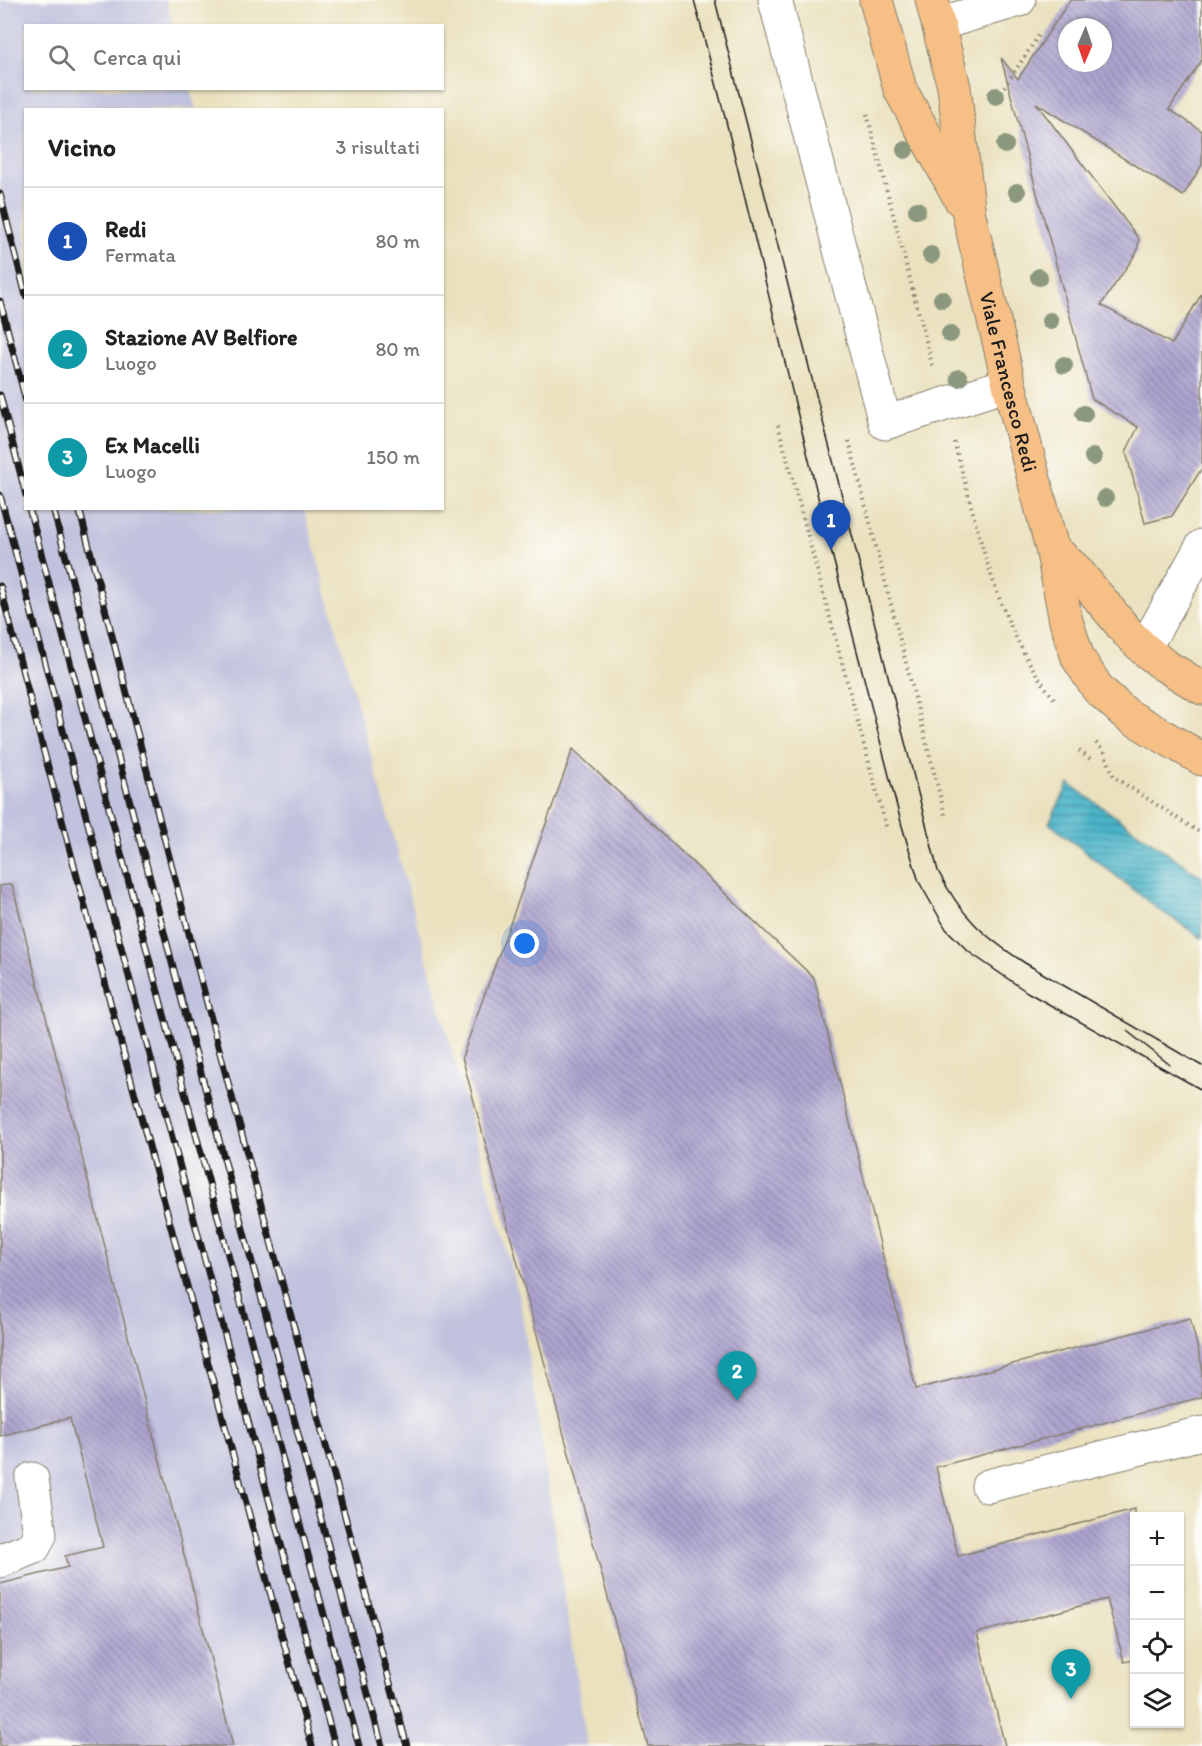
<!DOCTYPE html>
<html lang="it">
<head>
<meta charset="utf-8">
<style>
  :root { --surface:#fff; --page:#f6f6f6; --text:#222; --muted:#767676; --line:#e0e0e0; --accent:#b5179e }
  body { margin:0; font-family:Itim,sans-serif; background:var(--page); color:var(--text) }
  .controls { position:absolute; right:18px; bottom:18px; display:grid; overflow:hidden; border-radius:0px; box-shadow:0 2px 4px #0004 }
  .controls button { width:54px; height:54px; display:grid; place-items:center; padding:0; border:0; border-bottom:2px solid var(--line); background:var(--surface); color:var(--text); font:30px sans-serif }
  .compass { position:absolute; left:1058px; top:18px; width:54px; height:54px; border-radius:50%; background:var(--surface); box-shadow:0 2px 4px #0004; rotate:182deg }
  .you { position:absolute; left:525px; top:944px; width:21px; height:21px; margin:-15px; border:4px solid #fff; border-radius:50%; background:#1a73e8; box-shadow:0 0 0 9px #1a73e833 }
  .badge { display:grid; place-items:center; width:39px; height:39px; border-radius:50%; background:var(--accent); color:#fff; font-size:20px; font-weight:700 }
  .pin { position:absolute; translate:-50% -50px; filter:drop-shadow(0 2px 3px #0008) }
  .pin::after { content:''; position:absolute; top:32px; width:21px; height:18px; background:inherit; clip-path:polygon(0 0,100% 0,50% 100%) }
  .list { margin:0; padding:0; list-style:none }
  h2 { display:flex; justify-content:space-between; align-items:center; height:78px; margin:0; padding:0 24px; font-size:26px }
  h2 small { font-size:20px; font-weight:400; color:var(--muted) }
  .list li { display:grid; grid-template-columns:39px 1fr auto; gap:18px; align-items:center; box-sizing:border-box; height:108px; padding:0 24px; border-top:2px solid var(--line) }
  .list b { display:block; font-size:22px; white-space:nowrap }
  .list p { margin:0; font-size:20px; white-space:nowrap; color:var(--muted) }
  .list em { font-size:20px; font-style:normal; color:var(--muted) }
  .icon { flex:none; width:33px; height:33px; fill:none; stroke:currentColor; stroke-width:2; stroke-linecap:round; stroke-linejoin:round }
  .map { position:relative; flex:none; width:1202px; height:1746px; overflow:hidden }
  .search { position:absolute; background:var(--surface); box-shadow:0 2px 4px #0004; left:24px; top:24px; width:420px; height:66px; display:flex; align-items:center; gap:15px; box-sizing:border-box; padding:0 21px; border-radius:0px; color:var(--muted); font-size:22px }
  .panel { position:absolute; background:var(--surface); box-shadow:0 2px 4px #0004; left:24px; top:108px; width:420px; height:402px; border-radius:0px }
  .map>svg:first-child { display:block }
</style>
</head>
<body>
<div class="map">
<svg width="1202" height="1746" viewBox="0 0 1202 1746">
  <defs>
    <pattern id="water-rules" width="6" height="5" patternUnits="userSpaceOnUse" patternTransform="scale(1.5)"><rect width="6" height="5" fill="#4bb5c9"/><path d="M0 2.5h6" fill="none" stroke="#3e92a2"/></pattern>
    <pattern id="building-back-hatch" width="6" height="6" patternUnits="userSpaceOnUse" patternTransform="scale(1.5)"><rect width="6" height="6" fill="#ada4cf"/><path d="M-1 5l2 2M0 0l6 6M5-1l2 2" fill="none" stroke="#8c85a7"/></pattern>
  </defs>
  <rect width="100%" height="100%" fill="#fdfcf7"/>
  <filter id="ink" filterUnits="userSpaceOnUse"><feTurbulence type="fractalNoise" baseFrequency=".0167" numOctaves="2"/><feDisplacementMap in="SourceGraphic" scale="12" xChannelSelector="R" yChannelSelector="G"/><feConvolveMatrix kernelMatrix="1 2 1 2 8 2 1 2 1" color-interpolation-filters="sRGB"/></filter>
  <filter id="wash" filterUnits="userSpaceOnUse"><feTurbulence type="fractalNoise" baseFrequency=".008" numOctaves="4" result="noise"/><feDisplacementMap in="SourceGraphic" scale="24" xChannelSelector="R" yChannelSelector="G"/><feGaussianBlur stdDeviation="1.35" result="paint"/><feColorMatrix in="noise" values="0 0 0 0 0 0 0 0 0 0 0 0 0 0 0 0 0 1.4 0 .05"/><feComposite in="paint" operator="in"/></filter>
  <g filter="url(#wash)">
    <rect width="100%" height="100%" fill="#eae1be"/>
    <path fill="#c1c2dd" d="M 0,0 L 166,0 L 173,25 L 26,26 L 26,88 L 190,89 L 196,109 L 26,110 L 26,508 L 304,509 L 520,1300 L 587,1746 L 0,1746 Z"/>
    <path fill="url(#water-rules)" stroke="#346872" stroke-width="1.5" d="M 1069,784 L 1202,877 L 1202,938 L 1158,909 L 1049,823 Z"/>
    <g id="blocks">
      <g fill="url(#building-back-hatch)" fill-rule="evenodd">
        <path d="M 1070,0 L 1202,0 L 1202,60 L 1169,109 L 1202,131 L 1202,165 L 1183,196 L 1036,103 L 1139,239 L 1137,252 L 1101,305 L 1172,344 L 1202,293 L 1202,468 L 1172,516 L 1145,523 L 1126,452 L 1138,427 L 1092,399 L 1001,58 L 1018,79 ZM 1067,27 L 1103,27 L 1103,63 L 1067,63 Z"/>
        <path d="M 573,749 L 814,978 L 916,1389 L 1190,1318 L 1202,1365 L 1202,1397 L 936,1467 L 958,1556 L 1134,1509 L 1134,1660 L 1124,1662 L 1107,1599 L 977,1633 L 1005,1746 L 648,1746 L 462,1057 Z"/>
        <path d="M 12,884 L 233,1746 L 0,1746 L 0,1584 L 68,1567 L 65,1556 L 103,1547 L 70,1418 L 0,1436 L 0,886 Z"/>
      </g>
    </g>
  </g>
  <g filter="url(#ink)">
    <use href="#blocks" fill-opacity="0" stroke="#837e6d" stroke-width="1.5"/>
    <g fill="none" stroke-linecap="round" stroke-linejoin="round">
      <g stroke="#837e6d" stroke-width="35">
        <g id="minor">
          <path d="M 775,0 L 885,423 L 1009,384"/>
          <path d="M 939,24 L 1019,0"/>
          <path d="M 1144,649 L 1202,546"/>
          <path d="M 988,1486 L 1202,1433"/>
          <path d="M 0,1561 L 34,1547 L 40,1535 L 32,1479"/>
        </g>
      </g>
      <g stroke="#837e6d" stroke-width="35">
        <g id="major">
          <path d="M 876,0 L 900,89 L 961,200"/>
          <path id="s1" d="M 932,0 L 954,87 L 969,215 L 1009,384 L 1052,548 L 1066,621 L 1078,658 L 1098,689 L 1127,715 L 1202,759"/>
          <path d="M 1052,548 L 1076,570 L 1128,633 L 1144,649 L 1164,665 L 1202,688"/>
        </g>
      </g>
      <g stroke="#837e6d" stroke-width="4" stroke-dasharray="1.5 4.5" stroke-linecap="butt">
        <path d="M 1001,92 L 1039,35"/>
        <path d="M 867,114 L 933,368"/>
        <path d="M 778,425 L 887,830"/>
        <path d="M 849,441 L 945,815"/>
        <path d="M 954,442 C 979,530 996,628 1056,701"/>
        <path d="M 1096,743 L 1104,751 L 1114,777 L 1202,834"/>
        <path d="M 1079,751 L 1093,761"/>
      </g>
      <use href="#minor" stroke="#fff" stroke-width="33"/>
      <use href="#major" stroke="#f5bf86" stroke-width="33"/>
      <g stroke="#1c1c1c" stroke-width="1.5">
        <path d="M 694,0 L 726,121 L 831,550 L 902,826 L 919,882 L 946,929 L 969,952 L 1027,992 L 1202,1090"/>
        <path d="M 715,0 L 938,871 C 961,916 983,936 1025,963 L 1202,1066"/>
        <path d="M 1127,1031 L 1169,1064"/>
      </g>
      <g stroke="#1c1c1c" stroke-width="7">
        <g id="rail">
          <path d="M 0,194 L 26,296"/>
          <path d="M 0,301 L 26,401"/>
          <path d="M 0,395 L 26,495"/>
          <path d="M 0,495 L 335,1746"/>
          <path d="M 29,508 L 359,1746"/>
          <path d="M 53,508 L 193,1043 L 382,1746"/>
          <path d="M 79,508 L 216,1038 L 407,1746"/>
          <path d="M 0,586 L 125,1058 L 312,1746"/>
        </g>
      </g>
      <use href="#rail" stroke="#fdfcf7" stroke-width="4.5" stroke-dasharray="14" stroke-linecap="butt"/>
    </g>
    <g fill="#8b987d">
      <circle cx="996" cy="96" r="9"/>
      <circle cx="1005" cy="145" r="9"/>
      <circle cx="905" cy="150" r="9"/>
      <circle cx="1017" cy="192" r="9"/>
      <circle cx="917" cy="210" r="9"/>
      <circle cx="931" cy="255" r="9"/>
      <circle cx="1039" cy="277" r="9"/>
      <circle cx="942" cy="299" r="9"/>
      <circle cx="1050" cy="321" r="9"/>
      <circle cx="950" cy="334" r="9"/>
      <circle cx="1064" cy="365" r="9"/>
      <circle cx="959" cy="378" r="9"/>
      <circle cx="1084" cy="414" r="9"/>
      <circle cx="1093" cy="457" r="9"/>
      <circle cx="1105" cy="498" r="9"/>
    </g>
  </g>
  <g text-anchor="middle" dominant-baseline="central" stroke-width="4.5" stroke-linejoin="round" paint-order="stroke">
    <g font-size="21" fill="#1c1c1c" stroke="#fdfcf7">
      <text stroke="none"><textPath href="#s1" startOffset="390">Viale Francesco Redi</textPath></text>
    </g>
  </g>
</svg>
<div class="controls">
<button>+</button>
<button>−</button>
<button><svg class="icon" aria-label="locate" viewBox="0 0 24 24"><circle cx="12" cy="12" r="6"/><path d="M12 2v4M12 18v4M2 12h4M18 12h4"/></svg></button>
<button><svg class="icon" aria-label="layers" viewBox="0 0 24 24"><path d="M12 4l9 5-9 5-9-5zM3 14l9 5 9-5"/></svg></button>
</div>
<svg class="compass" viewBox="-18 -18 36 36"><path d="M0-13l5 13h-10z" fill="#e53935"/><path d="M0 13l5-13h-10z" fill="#767676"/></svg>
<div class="you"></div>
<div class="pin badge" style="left:831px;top:550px;background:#1a4fb4">1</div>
<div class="pin badge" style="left:737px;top:1401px;background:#0f9aa8">2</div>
<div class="pin badge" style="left:1071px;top:1699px;background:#0f9aa8">3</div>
<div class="search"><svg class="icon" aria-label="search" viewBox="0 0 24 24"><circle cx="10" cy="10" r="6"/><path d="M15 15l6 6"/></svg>Cerca qui</div>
<section class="panel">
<h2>Vicino<small>3 risultati</small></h2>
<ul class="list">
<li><span class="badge" style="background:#1a4fb4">1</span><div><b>Redi</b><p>Fermata</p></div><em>80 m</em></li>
<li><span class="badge" style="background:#0f9aa8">2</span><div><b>Stazione AV Belfiore</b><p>Luogo</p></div><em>80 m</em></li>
<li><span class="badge" style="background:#0f9aa8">3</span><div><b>Ex Macelli</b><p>Luogo</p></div><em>150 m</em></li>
</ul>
</section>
</div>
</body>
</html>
